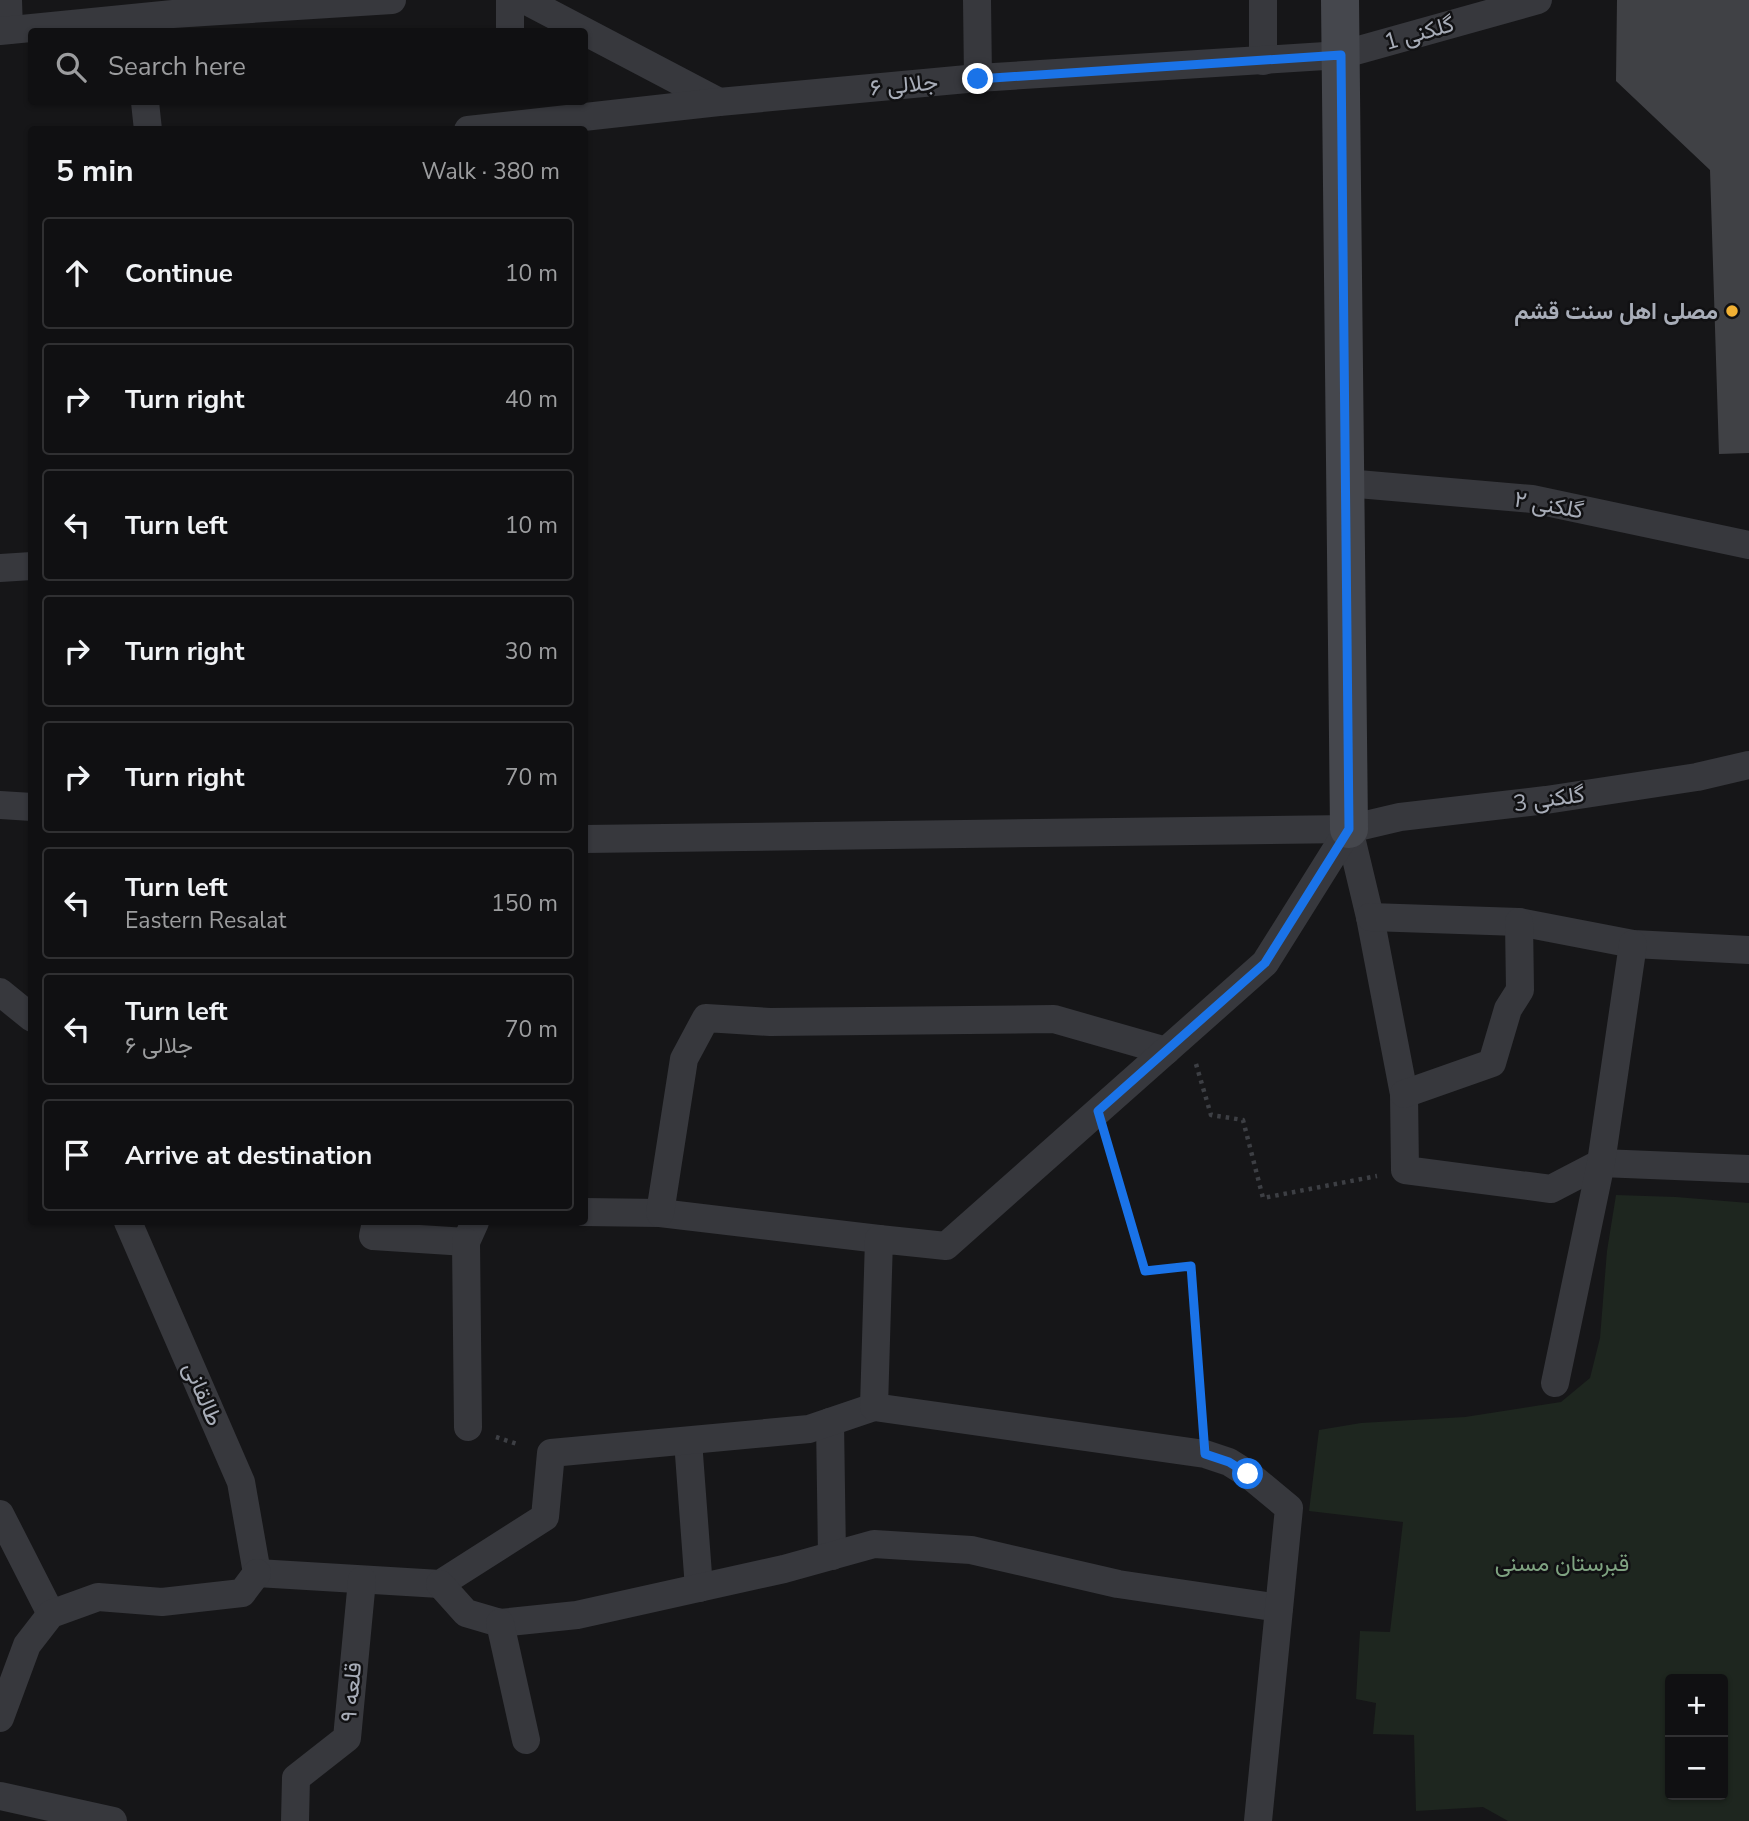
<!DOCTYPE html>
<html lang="en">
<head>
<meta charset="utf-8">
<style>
  :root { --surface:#101012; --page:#19191b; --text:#f1f3f6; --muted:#9c9d9f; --line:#303032 }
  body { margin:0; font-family:"Nunito Sans",Vazirmatn,sans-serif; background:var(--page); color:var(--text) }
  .controls { position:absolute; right:21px; bottom:21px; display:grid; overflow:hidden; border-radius:7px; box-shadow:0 2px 5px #0004 }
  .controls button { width:63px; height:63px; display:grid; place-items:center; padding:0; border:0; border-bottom:2px solid var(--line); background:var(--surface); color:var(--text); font:35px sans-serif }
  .stop { position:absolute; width:21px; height:21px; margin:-16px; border:5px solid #1a73e8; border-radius:50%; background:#fff }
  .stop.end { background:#1a73e8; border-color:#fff; box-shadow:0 2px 7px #0008 }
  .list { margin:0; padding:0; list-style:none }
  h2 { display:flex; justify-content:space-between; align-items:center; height:91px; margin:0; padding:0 28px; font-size:30px }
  h2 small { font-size:23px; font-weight:400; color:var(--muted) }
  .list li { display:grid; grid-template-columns:46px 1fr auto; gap:21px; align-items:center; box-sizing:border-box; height:112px; margin:0 14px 14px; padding:0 14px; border:2px solid var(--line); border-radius:7px }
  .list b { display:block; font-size:26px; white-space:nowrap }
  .list p { margin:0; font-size:23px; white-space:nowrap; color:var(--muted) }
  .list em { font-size:23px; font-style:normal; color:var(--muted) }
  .icon { flex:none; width:38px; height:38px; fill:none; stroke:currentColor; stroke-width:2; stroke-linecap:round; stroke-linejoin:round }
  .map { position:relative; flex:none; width:1749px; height:1821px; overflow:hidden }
  .search { position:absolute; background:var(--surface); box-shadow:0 2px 5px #0004; left:28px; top:28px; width:560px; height:77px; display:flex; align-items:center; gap:18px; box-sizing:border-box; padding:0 24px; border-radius:7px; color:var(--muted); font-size:26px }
  .panel { position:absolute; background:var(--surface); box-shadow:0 2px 5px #0004; left:28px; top:126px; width:560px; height:1099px; border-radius:7px }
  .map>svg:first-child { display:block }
</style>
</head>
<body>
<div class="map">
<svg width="1749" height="1821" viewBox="0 0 1749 1821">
  <rect width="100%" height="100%" fill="#161618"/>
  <path fill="#1e261f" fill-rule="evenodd" d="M 1616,1195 L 1676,1197 L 1749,1203 L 1749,1821 L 1508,1821 L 1483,1807 L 1416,1811 L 1414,1735 L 1373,1734 L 1376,1703 L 1356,1699 L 1360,1631 L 1390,1632 L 1403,1522 L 1309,1511 L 1319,1430 L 1361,1423 L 1465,1417 L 1561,1402 L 1590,1378 L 1600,1338 L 1607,1251 ZM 1670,1679 L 1723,1679 L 1723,1795 L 1670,1795 Z"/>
  <path fill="#404145" d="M 1617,0 L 1749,0 L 1749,453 L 1719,454 L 1710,170 L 1616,81 Z"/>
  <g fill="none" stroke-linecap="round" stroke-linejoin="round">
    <g stroke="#3d3f44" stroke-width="4.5" stroke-dasharray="3.5 5" stroke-linecap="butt">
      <path d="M 1196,1064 L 1211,1115 L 1243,1120 L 1263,1198 L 1377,1176"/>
      <path d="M 1107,1142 L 1145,1271 L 1191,1266 L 1203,1422"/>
      <path d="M 496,1437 L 520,1445"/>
    </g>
    <g stroke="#37383d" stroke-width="28">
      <path d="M 8,0 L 9,30"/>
      <path d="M 525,0 L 719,102"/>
      <path d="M 977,0 L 978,78"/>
      <path d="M 0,31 L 173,14 L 392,0"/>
      <path d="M 510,32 L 510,0"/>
      <path d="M 1263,61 L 1263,0"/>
      <path d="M 145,102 L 148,130"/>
      <path d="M 468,130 L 719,102 L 978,78 L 1341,55 L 1538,0"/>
      <path d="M 1346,483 L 1532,499 L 1749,545"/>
      <path d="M 0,568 L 32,566"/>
      <path d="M 0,805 L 32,807"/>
      <path d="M 1349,829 L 1370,917 L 1404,1094 L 1405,1170 L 1551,1189 L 1601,1163 L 1749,1169"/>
      <path d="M 584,839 L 1349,829 L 1400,817 L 1546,800 L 1697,777 L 1749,765"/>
      <path d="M 1370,917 L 1519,922 L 1633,944 L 1749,950"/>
      <path d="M 0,992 L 32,1018"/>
      <path d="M 1404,1094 L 1492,1063 L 1508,1009 L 1520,990 L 1519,922"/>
      <path d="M 584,1212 L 660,1213 L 879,1239"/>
      <path d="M 660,1213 L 684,1059 L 706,1018 L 770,1022 L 1054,1019 L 1166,1051"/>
      <path d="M 128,1222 L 241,1482 L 257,1573"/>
      <path d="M 376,1222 L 373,1236 L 466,1242 L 475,1222"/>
      <path d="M 466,1242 L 468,1427"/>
      <path d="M 1555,1383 L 1601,1163 L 1633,944"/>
      <path d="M 830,1422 L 832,1556"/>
      <path d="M 688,1441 L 699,1588"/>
      <path d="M 0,1514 L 51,1614"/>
      <path d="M 257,1573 L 440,1584 L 545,1517 L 551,1453 L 809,1429 L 874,1407"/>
      <path d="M 440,1584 L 466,1613 L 500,1623 L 577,1615 L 784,1569 L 874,1544 L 971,1550 L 1118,1584 L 1279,1608"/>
      <path d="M 500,1623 L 526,1740"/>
      <path d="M 0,1718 L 27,1645 L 51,1614 L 98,1597 L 162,1602 L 242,1593 L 257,1573"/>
      <path d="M 0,1796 L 113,1821"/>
      <path d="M 295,1821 L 296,1778 L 347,1738 L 362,1580"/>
      <path d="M 1258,1821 L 1289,1508 L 1248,1474 L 1229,1462 L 1205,1454 L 874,1407 L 879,1239 L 946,1246 L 1265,963 L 1349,829"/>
    </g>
    <path stroke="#45474d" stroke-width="38" d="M 1340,0 L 1349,829"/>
  </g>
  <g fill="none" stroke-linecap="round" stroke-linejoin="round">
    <path stroke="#1a73e8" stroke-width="9" d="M 978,79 L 1341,55 L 1349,829 L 1265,963 L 1098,1111 L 1145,1271 L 1191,1266 L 1205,1454 L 1229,1462 L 1248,1474"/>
  </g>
  <circle fill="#f2b134" stroke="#111113" stroke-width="2.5" cx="1732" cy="311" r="7"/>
  <g text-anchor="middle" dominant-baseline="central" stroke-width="5" stroke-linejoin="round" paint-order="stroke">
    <g font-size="23" fill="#a8adb8" stroke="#111113">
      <text transform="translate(1419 33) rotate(-16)">گلکنی 1</text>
      <text transform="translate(904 85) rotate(-5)">جلالی ۶</text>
      <text transform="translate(1549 505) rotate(10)">گلکنی ۲</text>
      <text transform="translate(1549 799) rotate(-8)">گلکنی 3</text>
      <text transform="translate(203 1394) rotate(67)">طالقانی</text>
      <text transform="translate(351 1692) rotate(-85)">قلعه ۹</text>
    </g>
    <g font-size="23" font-weight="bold" fill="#a8adb8" stroke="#111113" text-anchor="end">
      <text x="1718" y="311">مصلی اهل سنت قشم</text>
    </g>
    <g font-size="23" fill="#7fa381" stroke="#111113">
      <text x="1562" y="1563">قبرستان مسنی</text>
    </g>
  </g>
</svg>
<div class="controls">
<button>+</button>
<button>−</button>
</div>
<div class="stop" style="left:1248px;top:1474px"></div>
<div class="stop end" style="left:978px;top:79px"></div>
<div class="search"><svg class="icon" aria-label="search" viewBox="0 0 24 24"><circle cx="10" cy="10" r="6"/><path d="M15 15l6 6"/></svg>Search here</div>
<section class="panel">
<h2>5 min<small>Walk · 380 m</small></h2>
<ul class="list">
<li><svg class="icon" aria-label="ahead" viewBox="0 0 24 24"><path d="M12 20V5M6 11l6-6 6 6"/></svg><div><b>Continue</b></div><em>10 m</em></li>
<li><svg class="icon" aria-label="right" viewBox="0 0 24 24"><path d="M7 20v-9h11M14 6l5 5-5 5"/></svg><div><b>Turn right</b></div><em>40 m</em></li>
<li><svg class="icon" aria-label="left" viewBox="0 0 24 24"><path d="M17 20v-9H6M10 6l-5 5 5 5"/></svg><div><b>Turn left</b></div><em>10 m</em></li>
<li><svg class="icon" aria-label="right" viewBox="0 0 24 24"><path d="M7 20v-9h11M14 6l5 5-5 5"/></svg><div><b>Turn right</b></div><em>30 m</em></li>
<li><svg class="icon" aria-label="right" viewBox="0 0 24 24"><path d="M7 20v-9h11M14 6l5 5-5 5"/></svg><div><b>Turn right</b></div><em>70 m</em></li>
<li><svg class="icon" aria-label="left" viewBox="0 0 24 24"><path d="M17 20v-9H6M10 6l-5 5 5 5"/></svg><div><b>Turn left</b><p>Eastern Resalat</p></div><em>150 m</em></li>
<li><svg class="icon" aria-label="left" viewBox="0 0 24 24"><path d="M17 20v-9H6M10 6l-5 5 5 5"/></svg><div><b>Turn left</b><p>جلالی ۶</p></div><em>70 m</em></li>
<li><svg class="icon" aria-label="arrive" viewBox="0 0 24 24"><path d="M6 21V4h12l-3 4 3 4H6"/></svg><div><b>Arrive at destination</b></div></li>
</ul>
</section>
</div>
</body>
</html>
